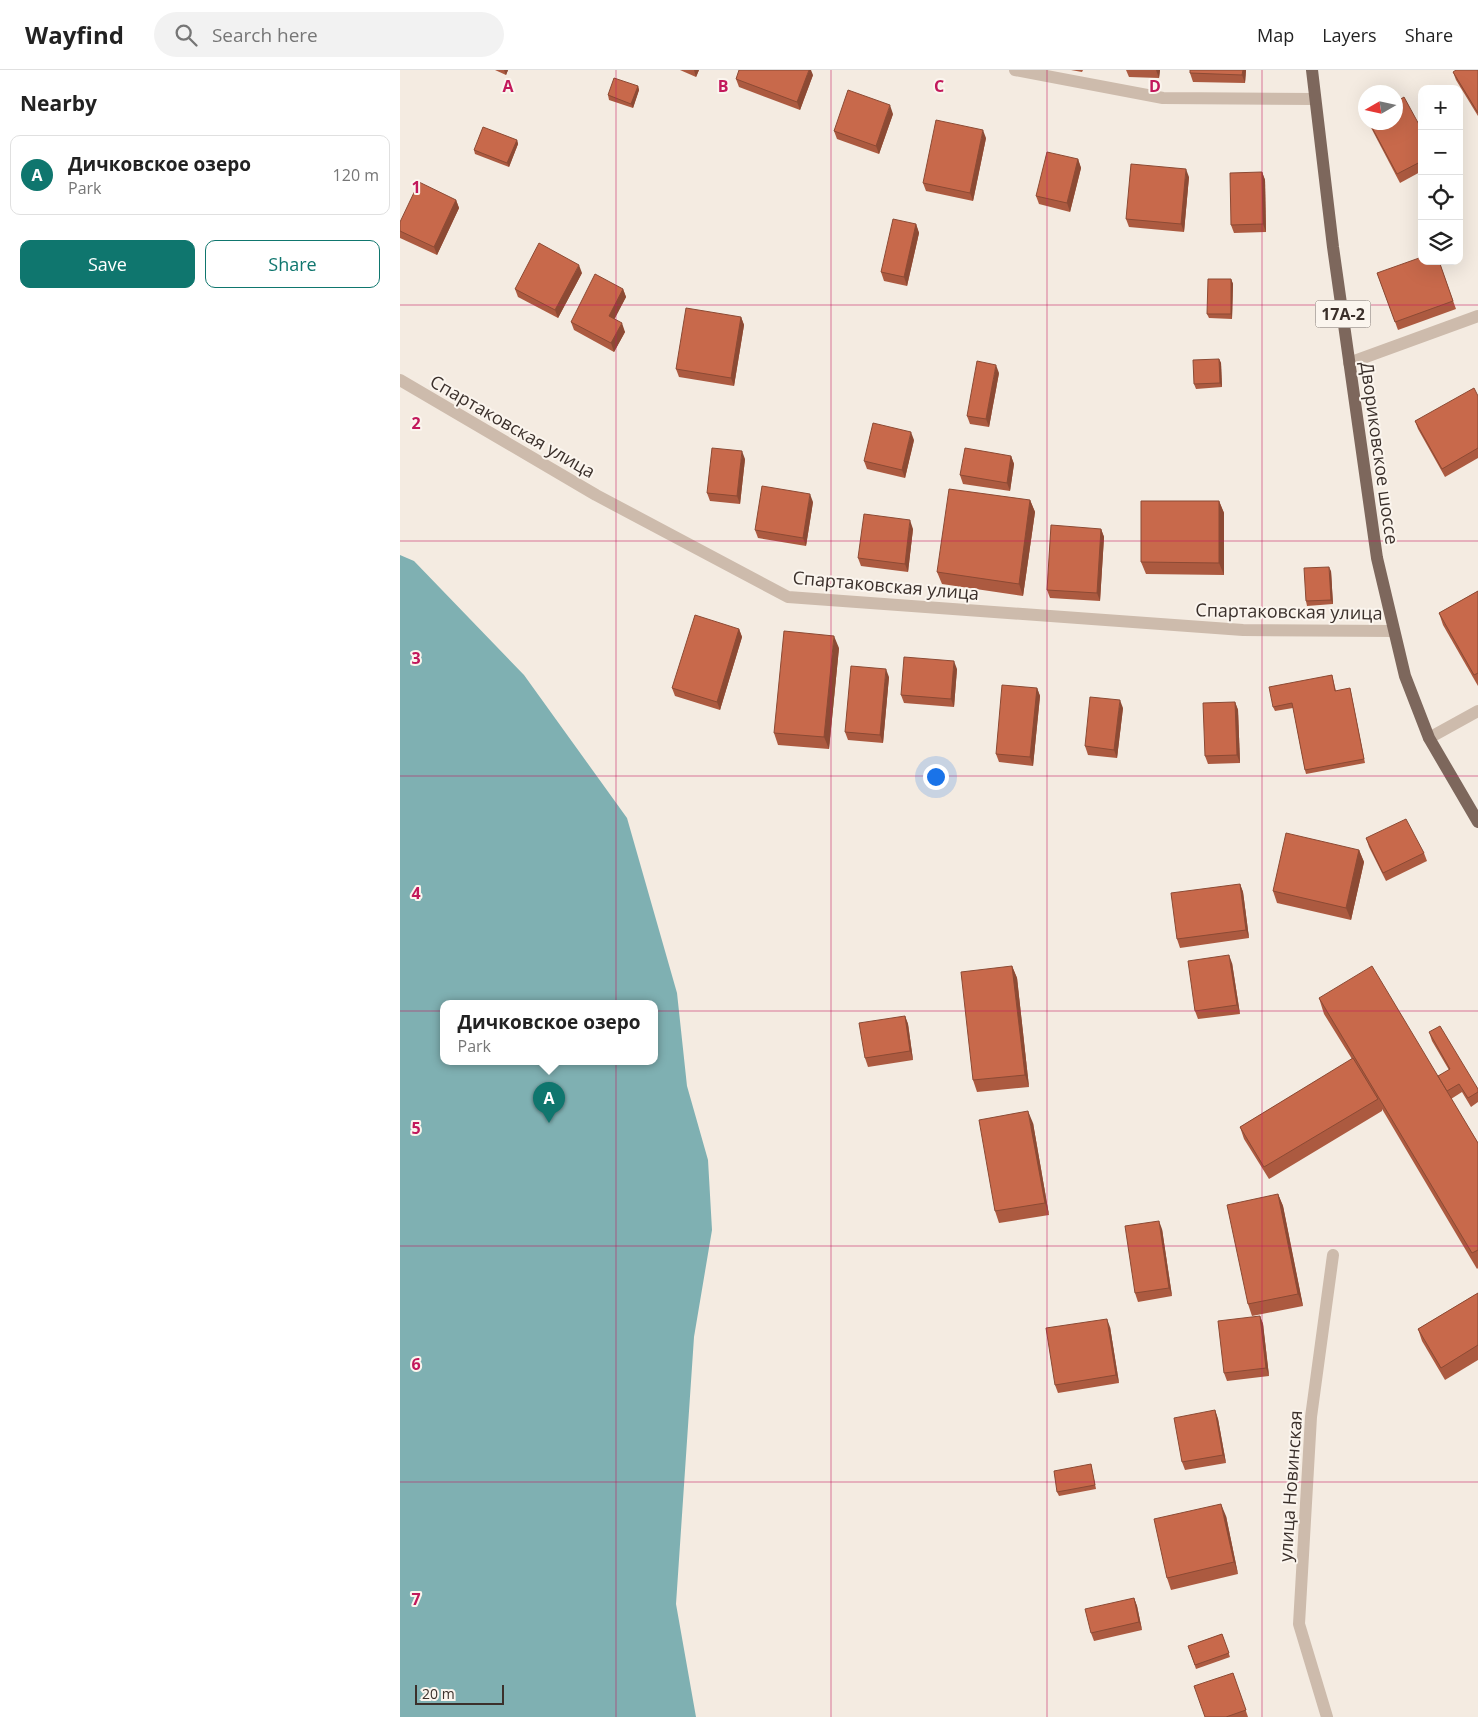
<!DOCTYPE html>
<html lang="en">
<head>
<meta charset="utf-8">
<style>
  :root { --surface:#fff; --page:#f2f2f2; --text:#222; --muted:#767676; --line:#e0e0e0; --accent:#0f766e }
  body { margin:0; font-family:"Open Sans",sans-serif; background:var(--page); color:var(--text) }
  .controls { position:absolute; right:15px; top:15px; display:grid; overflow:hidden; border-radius:10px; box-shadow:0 5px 20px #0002 }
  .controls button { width:45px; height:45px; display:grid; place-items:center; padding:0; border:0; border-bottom:1px solid var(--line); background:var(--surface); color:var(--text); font:25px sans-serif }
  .compass { position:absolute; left:958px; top:15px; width:45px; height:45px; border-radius:50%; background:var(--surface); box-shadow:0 5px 20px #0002; rotate:261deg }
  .scale { position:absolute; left:15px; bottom:12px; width:89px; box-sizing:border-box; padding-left:5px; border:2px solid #3b302b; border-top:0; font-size:14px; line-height:18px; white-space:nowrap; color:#3b302b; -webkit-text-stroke:4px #fbf5ee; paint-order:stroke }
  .you { position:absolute; left:535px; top:706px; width:18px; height:18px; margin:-12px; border:4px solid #fff; border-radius:50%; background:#1a73e8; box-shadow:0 0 0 8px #1a73e833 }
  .badge { display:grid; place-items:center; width:32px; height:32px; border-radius:50%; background:var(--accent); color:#fff; font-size:16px; font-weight:700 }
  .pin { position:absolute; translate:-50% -41px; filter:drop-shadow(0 1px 2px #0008) }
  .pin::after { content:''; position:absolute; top:26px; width:18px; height:15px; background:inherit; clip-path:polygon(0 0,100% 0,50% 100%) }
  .popup { position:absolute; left:40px; top:930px; width:218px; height:65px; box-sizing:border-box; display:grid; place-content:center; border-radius:10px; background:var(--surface); filter:drop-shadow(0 1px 4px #0005); font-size:16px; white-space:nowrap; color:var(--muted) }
  .popup b { font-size:19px; color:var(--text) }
  .popup::after { content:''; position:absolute; left:50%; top:100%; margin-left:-10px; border:10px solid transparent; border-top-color:var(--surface) }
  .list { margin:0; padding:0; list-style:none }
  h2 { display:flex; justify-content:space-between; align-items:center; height:65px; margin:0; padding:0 20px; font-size:21px }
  h2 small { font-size:16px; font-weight:400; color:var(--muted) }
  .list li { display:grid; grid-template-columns:32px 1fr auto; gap:15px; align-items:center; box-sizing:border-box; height:80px; margin:0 10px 10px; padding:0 10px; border:1px solid var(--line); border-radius:10px }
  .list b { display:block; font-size:19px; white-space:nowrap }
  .list p { margin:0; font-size:16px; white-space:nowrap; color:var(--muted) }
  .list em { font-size:16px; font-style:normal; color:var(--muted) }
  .actions { display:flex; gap:10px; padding:15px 20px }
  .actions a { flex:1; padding:11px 0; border:1px solid var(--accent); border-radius:10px; text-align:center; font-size:18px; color:var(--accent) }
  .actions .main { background:var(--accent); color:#fff }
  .icon { flex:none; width:28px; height:28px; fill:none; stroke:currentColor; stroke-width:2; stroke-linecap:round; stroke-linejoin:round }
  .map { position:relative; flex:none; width:1078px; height:1647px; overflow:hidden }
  header { display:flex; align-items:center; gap:30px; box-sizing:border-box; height:70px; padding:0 25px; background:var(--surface); border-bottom:1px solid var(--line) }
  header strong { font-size:24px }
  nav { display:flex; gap:28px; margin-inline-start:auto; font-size:18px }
  .search { width:350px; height:45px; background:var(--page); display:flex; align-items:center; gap:12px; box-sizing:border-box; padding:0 18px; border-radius:28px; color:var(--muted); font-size:19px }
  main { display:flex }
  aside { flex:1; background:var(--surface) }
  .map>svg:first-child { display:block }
</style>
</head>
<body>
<header>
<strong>Wayfind</strong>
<div class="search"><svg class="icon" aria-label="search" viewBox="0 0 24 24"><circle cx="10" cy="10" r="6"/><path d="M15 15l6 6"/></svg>Search here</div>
<nav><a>Map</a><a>Layers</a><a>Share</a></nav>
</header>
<main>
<aside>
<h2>Nearby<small></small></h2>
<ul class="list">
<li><span class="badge">A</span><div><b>Дичковское озеро</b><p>Park</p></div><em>120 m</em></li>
</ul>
<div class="actions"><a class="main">Save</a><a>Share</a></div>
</aside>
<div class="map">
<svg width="1078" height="1647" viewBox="0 0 1078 1647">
  <rect width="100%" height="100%" fill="#f4ebe1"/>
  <path fill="#7fb0b2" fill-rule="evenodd" d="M 0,485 L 14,491 L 124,605 L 227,748 L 277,923 L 287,1016 L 308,1090 L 312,1160 L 294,1267 L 276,1534 L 296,1647 L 0,1647 ZM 44,934 L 254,934 L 254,992 L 44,992 Z"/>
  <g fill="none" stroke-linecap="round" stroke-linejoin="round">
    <g stroke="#cdbbac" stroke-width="12">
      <path d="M 615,0 L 763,28 L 915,29"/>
      <path d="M 949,293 L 1078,246"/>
      <path d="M 0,310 L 196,425 L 388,527 L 843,560 L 994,561"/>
      <path d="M 1029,668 L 1078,641"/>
      <path d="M 927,1647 L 899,1554 L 911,1347 L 933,1185"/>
    </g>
    <path stroke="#7d675c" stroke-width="12" d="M 912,0 L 933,177 L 977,488 L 1005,606 L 1029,668 L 1078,752"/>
  </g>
  <g fill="#ac5a40">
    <path d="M 95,0 L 108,0 L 106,5 Z"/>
    <path d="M 280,0 L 299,0 L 296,7 Z"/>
    <path d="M 671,0 L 683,0 L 682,2 Z"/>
    <path d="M 726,0 L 760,0 L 759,8 L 729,7 Z"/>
    <path d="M 846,0 L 845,13 L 793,12 L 790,3 Z"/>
    <path d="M 1078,0 L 1078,46 L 1056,10 L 1053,2 Z"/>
    <path d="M 413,5 L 400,40 L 339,17 L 336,9 Z"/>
    <path d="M 238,16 L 239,20 L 233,38 L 209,30 L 208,25 Z"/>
    <path d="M 493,44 L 479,84 L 437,69 L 434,61 Z"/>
    <path d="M 968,52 L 996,52 L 1022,60 L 1022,101 L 1000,113 Z"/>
    <path d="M 586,68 L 573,131 L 526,121 L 523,113 Z"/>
    <path d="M 117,70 L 118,74 L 109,97 L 75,84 L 74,80 Z"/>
    <path d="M 678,89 L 681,98 L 670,142 L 639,134 L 636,126 Z"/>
    <path d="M 862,102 L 865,110 L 866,162 L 834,163 L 831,155 Z"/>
    <path d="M 789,107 L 784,162 L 729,157 L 726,149 Z"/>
    <path d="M 56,130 L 59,138 L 37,185 L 0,168 L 0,152 Z"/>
    <path d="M 516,154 L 519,163 L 507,216 L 484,211 L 481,202 Z"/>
    <path d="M 1039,191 L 1056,239 L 998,260 L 977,203 Z"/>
    <path d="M 182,203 L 158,248 L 118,227 L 115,219 Z"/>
    <path d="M 831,209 L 833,214 L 832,249 L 809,248 L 807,244 Z"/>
    <path d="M 223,219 L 226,227 L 214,249 L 225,262 L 214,282 L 174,260 L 171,252 Z"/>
    <path d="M 341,247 L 344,255 L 334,316 L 279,307 L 276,299 Z"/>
    <path d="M 819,289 L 821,293 L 822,317 L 796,319 L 794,314 Z"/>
    <path d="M 599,303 L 589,357 L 570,354 L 567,346 Z"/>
    <path d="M 1078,326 L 1078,388 L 1045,407 L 1018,359 L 1015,351 Z"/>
    <path d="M 514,370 L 505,408 L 467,399 L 464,391 Z"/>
    <path d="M 611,386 L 614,394 L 610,421 L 563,414 L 560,405 Z"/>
    <path d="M 345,389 L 340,434 L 310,431 L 307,423 Z"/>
    <path d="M 630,430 L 635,442 L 623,526 L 542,514 L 537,502 Z"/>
    <path d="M 819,431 L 824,443 L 824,505 L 746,504 L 741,492 Z"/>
    <path d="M 413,432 L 406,476 L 358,468 L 355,460 Z"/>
    <path d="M 513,459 L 508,502 L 461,496 L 458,488 Z"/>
    <path d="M 701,459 L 704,467 L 700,531 L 650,528 L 647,520 Z"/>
    <path d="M 931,501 L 933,534 L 907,536 L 906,531 Z"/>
    <path d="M 1078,521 L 1078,616 L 1043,555 L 1039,543 Z"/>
    <path d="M 339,559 L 342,567 L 320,640 L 275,626 L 272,618 Z"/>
    <path d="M 439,578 L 429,679 L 378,675 L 374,663 Z"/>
    <path d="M 557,599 L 554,637 L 504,633 L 501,625 Z"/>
    <path d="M 932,605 L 936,621 L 950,618 L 951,622 L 965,693 L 906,704 L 905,700 L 893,638 L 875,641 L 873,637 Z"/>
    <path d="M 489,607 L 483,673 L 448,670 L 445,662 Z"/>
    <path d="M 637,618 L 640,626 L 633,696 L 599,692 L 596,684 Z"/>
    <path d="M 835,632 L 838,640 L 840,693 L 808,694 L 805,686 Z"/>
    <path d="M 723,638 L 717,688 L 688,685 L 685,676 Z"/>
    <path d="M 966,768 L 1024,783 L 1027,791 L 986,811 L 969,777 Z"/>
    <path d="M 959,780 L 964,792 L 951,850 L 877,833 L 873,821 Z"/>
    <path d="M 840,814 L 843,822 L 849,868 L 780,878 L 777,869 Z"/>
    <path d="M 832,893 L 840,944 L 798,949 L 795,941 Z"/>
    <path d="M 612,896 L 617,908 L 629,1017 L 577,1022 L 573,1010 Z"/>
    <path d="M 919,928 L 1038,1006 L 1049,1000 L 1032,971 L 1029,962 L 1078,1019 L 1078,1032 L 1071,1037 L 1062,1022 L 1051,1029 L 1078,1073 L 1078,1198 L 1077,1199 L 982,1039 L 982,1041 L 869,1109 L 844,1069 L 840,1057 L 952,989 L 924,944 Z"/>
    <path d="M 505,946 L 508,954 L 513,990 L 468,997 L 465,988 Z"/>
    <path d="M 633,1053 L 649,1145 L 599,1153 L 595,1141 Z"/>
    <path d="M 878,1124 L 883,1136 L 903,1236 L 852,1246 L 848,1234 Z"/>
    <path d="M 762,1159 L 772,1226 L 738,1232 L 735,1223 Z"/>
    <path d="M 1078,1223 L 1078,1290 L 1045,1310 L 1022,1271 L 1018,1259 Z"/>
    <path d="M 860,1246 L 863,1254 L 869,1306 L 827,1311 L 824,1303 Z"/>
    <path d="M 710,1257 L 719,1313 L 658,1323 L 655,1315 Z"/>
    <path d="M 815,1340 L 818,1349 L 826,1393 L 785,1400 L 782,1392 Z"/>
    <path d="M 691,1394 L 696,1419 L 659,1426 L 657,1422 Z"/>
    <path d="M 826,1446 L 838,1504 L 771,1520 L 767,1508 Z"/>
    <path d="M 734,1528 L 737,1536 L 742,1560 L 694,1571 L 691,1563 Z"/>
    <path d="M 822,1564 L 830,1587 L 796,1599 L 788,1576 Z"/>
    <path d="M 833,1603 L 848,1647 L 805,1647 Z"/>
  </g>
  <g fill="#8c4a34">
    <path d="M 104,0 L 108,0 L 106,5 Z"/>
    <path d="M 294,0 L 299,0 L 296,7 Z"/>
    <path d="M 409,0 L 411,0 L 413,5 L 400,40 L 397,32 Z"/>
    <path d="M 756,0 L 760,0 L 759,8 Z"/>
    <path d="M 843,0 L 846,0 L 845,13 L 842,5 Z"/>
    <path d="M 238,16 L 239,20 L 233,38 L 231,34 Z"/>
    <path d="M 490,35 L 493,44 L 479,84 L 476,76 Z"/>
    <path d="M 583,60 L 586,68 L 573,131 L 570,123 Z"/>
    <path d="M 117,70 L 118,74 L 109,97 L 107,93 Z"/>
    <path d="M 678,89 L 681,98 L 670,142 L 667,133 Z"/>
    <path d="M 786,99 L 789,107 L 784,162 L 781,154 Z"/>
    <path d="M 862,102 L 865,110 L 866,162 L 863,154 Z"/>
    <path d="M 56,130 L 59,138 L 37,185 L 34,177 Z"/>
    <path d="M 516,154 L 519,163 L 507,216 L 504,207 Z"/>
    <path d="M 179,195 L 182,203 L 158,248 L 155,240 Z"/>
    <path d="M 831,209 L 833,214 L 832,249 L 831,244 Z"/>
    <path d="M 223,219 L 226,227 L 212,254 L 209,246 Z"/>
    <path d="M 341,247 L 344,255 L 334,316 L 331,308 Z"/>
    <path d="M 222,253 L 225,262 L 214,282 L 211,273 Z"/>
    <path d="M 819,289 L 821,293 L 822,317 L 820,313 Z"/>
    <path d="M 596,295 L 599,303 L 589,357 L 586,349 Z"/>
    <path d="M 511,362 L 514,370 L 505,408 L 502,400 Z"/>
    <path d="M 342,381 L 345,389 L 340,434 L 337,426 Z"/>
    <path d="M 611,386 L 614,394 L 610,421 L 607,413 Z"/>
    <path d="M 410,424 L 413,432 L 406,476 L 403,468 Z"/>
    <path d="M 630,430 L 635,442 L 623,526 L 619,514 Z"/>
    <path d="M 819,431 L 824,443 L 824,505 L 819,493 Z"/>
    <path d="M 510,450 L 513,459 L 508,502 L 505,494 Z"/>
    <path d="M 701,459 L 704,467 L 700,531 L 697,523 Z"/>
    <path d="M 929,497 L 931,501 L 933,534 L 931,530 Z"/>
    <path d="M 339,559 L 342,567 L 320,640 L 317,632 Z"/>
    <path d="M 434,566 L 439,578 L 429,679 L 424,667 Z"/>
    <path d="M 554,591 L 557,599 L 554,637 L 551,629 Z"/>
    <path d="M 486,599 L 489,607 L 483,673 L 480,665 Z"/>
    <path d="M 637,618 L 640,626 L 633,696 L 630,687 Z"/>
    <path d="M 720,630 L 723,638 L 717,688 L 714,680 Z"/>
    <path d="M 835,632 L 838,640 L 840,693 L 837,685 Z"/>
    <path d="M 959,780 L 964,792 L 951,850 L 946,838 Z"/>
    <path d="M 840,814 L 843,822 L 849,868 L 846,860 Z"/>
    <path d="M 829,885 L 832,893 L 840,944 L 837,935 Z"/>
    <path d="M 612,896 L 617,908 L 629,1017 L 625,1005 Z"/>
    <path d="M 505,946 L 508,954 L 513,990 L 510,981 Z"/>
    <path d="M 628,1041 L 633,1053 L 649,1145 L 645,1133 Z"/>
    <path d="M 878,1124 L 883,1136 L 903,1236 L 898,1224 Z"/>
    <path d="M 759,1151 L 762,1159 L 772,1226 L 769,1218 Z"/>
    <path d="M 860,1246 L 863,1254 L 869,1306 L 866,1298 Z"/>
    <path d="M 707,1249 L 710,1257 L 719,1313 L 716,1305 Z"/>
    <path d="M 815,1340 L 818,1349 L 826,1393 L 823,1385 Z"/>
    <path d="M 821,1434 L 826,1446 L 838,1504 L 834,1492 Z"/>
    <path d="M 734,1528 L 737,1536 L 742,1560 L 739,1552 Z"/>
  </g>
  <g fill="#c8694b" stroke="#8c4a34">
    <path d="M 339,0 L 409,0 L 397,32 L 336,9 Z"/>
    <path d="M 790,0 L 843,0 L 842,5 L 790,3 Z"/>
    <path d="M 1056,0 L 1078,0 L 1078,43 L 1053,2 Z"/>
    <path d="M 214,8 L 238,16 L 231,34 L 208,25 Z"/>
    <path d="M 448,20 L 490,35 L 476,76 L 434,61 Z"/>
    <path d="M 1004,27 L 1022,60 L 1022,91 L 997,104 L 969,52 L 996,52 L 996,32 Z"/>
    <path d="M 536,50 L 583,60 L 570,123 L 523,113 Z"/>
    <path d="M 83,57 L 117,70 L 107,93 L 74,80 Z"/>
    <path d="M 647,82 L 678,89 L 667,133 L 636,126 Z"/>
    <path d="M 731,94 L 786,99 L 781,154 L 726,149 Z"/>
    <path d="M 862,102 L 863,154 L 831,155 L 830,103 Z"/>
    <path d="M 19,112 L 56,130 L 34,177 L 0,161 L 0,152 Z"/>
    <path d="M 493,149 L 516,154 L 504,207 L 481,202 Z"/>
    <path d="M 139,173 L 179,195 L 155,240 L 115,219 Z"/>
    <path d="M 1022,187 L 1022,191 L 1039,191 L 1053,231 L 995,252 L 977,203 Z"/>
    <path d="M 195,204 L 223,219 L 209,246 L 222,253 L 211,273 L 171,252 Z"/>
    <path d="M 808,209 L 831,209 L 831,244 L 807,244 Z"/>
    <path d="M 286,238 L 341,247 L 331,308 L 276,299 Z"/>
    <path d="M 819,289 L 820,313 L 794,314 L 793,290 Z"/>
    <path d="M 577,291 L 596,295 L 586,349 L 567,346 Z"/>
    <path d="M 1074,318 L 1078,326 L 1078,378 L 1042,399 L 1015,351 Z"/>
    <path d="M 473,353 L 511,362 L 502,400 L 464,391 Z"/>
    <path d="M 312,378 L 342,381 L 337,426 L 307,423 Z"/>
    <path d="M 565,378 L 611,386 L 607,413 L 560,405 Z"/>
    <path d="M 362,416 L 410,424 L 403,468 L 355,460 Z"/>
    <path d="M 549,419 L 630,430 L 619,514 L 537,502 Z"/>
    <path d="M 741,431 L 819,431 L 819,493 L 741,492 Z"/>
    <path d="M 464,444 L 510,450 L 505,494 L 458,488 Z"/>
    <path d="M 651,455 L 701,459 L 697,523 L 647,520 Z"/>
    <path d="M 929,497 L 931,530 L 906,531 L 904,498 Z"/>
    <path d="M 1078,521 L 1078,603 L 1074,605 L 1039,543 Z"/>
    <path d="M 295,545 L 339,559 L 317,632 L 272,618 Z"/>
    <path d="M 384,561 L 434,566 L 424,667 L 374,663 Z"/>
    <path d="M 504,587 L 554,591 L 551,629 L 501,625 Z"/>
    <path d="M 451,596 L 486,599 L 480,665 L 445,662 Z"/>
    <path d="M 932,605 L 935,621 L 950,618 L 964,689 L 905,700 L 892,633 L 873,637 L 869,617 Z"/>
    <path d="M 602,615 L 637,618 L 630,687 L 596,684 Z"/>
    <path d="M 690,627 L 720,630 L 714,680 L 685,676 Z"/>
    <path d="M 835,632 L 837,685 L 805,686 L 803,633 Z"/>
    <path d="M 1006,749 L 1024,783 L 983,803 L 966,768 Z"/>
    <path d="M 886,763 L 959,780 L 946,838 L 873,821 Z"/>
    <path d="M 840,814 L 846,860 L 777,869 L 771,823 Z"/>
    <path d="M 829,885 L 837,935 L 795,941 L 788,891 Z"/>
    <path d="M 612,896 L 625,1005 L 573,1010 L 561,902 Z"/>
    <path d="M 972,896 L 1078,1073 L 1078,1180 L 1072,1183 L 919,928 Z"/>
    <path d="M 505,946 L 510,981 L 465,988 L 459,953 Z"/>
    <path d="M 1040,956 L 1078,1019 L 1078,1022 L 1068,1028 L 1059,1014 L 1047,1021 L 1038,1006 L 1050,999 L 1029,962 Z"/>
    <path d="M 953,988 L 978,1029 L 864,1097 L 840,1057 Z"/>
    <path d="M 628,1041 L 645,1133 L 595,1141 L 579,1050 Z"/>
    <path d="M 878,1124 L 898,1224 L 848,1234 L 827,1135 Z"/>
    <path d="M 759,1151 L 769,1218 L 735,1223 L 725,1156 Z"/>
    <path d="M 1078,1223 L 1078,1275 L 1041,1298 L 1018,1259 Z"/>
    <path d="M 860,1246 L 866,1298 L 824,1303 L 818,1251 Z"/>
    <path d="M 707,1249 L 716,1305 L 655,1315 L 646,1258 Z"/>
    <path d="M 815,1340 L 823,1385 L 782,1392 L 774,1348 Z"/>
    <path d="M 691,1394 L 695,1415 L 657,1422 L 654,1401 Z"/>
    <path d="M 821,1434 L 834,1492 L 767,1508 L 754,1449 Z"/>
    <path d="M 734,1528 L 739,1552 L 691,1563 L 685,1539 Z"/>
    <path d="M 822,1564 L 829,1583 L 795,1595 L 788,1576 Z"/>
    <path d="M 833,1603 L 846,1640 L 826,1647 L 805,1647 L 794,1616 Z"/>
  </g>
  <path fill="none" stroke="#c2185b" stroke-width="1" stroke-opacity="0.55" d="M 216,0 L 216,1647M 431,0 L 431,1647M 647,0 L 647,1647M 862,0 L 862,1647M 0,235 L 1078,235M 0,471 L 1078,471M 0,706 L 1078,706M 0,941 L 1078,941M 0,1176 L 1078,1176M 0,1412 L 1078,1412"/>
  <g text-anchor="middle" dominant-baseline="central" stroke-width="4" stroke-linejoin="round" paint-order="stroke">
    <rect fill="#fbf5ee" stroke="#756b66" stroke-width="1" x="915.5" y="230.5" width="55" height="27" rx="4"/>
    <g font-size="16" font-weight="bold" fill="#3b302b">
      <text x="943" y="244">17А-2</text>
    </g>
    <g font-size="18" fill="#3b302b" stroke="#fbf5ee">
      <text transform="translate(113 356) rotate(30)">Спартаковская улица</text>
      <text transform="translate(980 383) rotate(82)">Двориковское шоссе</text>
      <text transform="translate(486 515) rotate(5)">Спартаковская улица</text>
      <text transform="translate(889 541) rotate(1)">Спартаковская улица</text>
      <text transform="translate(890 1416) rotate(-86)">улица Новинская</text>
    </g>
  </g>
  <g font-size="16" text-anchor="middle" font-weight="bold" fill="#c2185b" stroke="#fbf5ee" stroke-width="4" stroke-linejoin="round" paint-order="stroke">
    <text x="108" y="22">A</text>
    <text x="323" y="22">B</text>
    <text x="539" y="22">C</text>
    <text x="755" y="22">D</text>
    <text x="16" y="123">1</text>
    <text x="16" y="359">2</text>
    <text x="16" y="594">3</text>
    <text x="16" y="829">4</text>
    <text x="16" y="1064">5</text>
    <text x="16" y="1300">6</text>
    <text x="16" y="1535">7</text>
  </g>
</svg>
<div class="controls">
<button>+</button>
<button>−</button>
<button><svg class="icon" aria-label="locate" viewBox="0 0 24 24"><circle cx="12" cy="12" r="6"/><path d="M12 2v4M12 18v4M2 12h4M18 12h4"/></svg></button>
<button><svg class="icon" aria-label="layers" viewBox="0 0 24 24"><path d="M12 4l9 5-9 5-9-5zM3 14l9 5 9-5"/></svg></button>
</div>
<svg class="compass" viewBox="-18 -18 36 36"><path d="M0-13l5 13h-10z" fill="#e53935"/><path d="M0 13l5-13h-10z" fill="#767676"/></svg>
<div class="scale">20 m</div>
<div class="you"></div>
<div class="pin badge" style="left:149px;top:1053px">A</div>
<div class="popup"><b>Дичковское озеро</b>Park</div>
</div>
</main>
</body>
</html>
